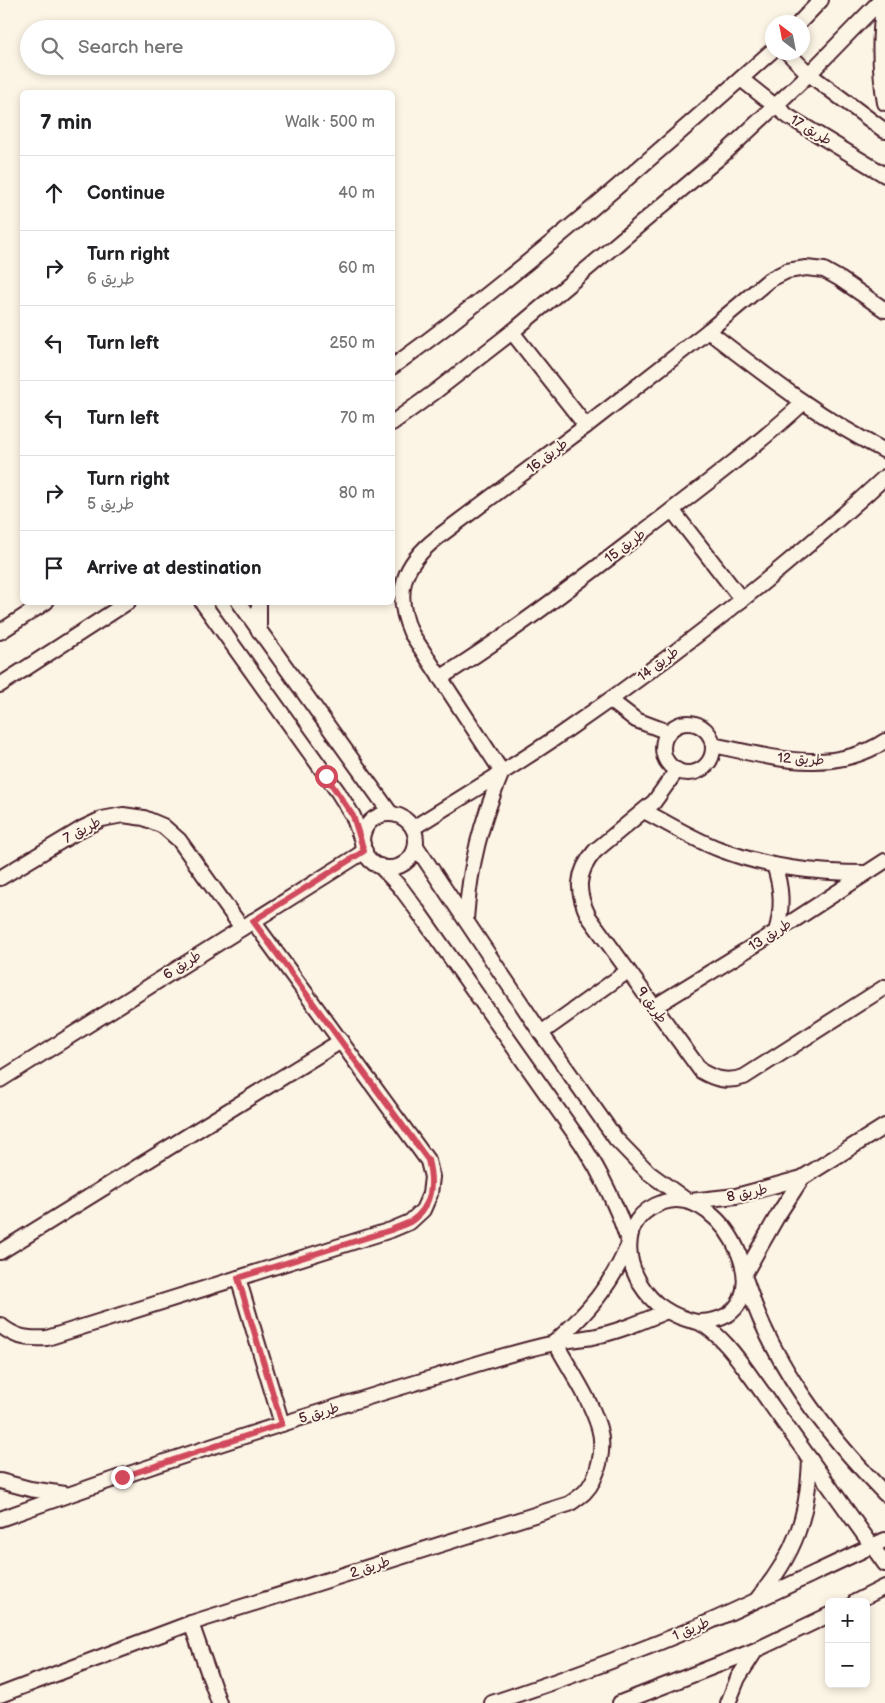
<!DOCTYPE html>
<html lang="en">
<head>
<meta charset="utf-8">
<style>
  :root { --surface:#fff; --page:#f2f2f2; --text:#202124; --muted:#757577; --line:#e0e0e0 }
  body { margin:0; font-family:"Balsamiq Sans","Playpen Sans Arabic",sans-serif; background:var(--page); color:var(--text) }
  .controls { position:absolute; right:15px; bottom:15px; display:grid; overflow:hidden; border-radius:8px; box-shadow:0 2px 8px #0003 }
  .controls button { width:45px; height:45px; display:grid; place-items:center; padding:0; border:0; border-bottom:1px solid var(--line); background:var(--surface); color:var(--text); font:25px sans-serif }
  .compass { position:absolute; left:765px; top:15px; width:45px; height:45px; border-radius:50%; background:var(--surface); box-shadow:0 2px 8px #0003; rotate:328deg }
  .stop { position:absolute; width:15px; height:15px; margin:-11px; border:4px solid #d1495b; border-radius:50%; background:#fff }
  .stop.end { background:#d1495b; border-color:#fff; box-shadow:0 1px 5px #0008 }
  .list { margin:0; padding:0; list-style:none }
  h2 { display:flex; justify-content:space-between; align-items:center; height:65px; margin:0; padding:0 20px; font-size:21px }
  h2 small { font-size:16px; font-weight:400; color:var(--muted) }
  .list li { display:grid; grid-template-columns:32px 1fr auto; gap:15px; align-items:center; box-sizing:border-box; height:75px; padding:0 20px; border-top:1px solid var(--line) }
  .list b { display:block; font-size:19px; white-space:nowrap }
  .list p { margin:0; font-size:16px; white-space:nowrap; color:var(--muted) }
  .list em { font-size:16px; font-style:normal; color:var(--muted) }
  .icon { flex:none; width:28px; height:28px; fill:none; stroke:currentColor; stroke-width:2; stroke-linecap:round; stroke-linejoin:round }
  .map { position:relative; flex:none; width:885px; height:1703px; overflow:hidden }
  .search { position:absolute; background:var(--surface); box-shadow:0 2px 8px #0003; left:20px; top:20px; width:375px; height:55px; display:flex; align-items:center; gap:12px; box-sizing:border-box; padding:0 18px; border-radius:28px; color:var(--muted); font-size:19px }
  .panel { position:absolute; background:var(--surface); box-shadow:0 2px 8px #0003; left:20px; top:90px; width:375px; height:515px; border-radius:8px }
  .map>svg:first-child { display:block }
</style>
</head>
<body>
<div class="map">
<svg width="885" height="1703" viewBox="0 0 885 1703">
  <rect width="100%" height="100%" fill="#fcf5e5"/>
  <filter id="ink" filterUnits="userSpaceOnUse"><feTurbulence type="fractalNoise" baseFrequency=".02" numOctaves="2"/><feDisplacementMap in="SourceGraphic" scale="10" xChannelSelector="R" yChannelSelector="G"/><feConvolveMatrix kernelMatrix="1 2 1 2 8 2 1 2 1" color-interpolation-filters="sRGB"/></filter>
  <g filter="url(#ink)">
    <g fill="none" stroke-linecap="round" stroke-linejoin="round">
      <g stroke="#4a1f2b" stroke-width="18">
        <g id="minor">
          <path d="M 884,0 C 879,35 879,68 885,103"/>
          <path d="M 800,22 L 821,0"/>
          <path d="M 787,52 L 809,74 L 885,131"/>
          <path d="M 741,79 L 789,117 L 885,175"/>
          <path d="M 708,331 C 765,375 821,419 885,451"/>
          <path d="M 512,332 L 586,426"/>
          <path d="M 392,367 C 526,270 649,160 772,51"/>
          <path d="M 392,423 L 436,391 L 512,332 L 726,152 L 809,74 L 881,0"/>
          <path d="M 672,510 L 742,600"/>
          <path d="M 202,602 L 338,792 L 353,816 L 363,844"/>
          <path d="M 239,602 L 391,814"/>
          <path d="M 259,602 L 259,631"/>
          <path d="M 0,632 L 46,602"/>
          <path d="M 440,678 C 509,635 573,586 638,536 C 694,493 751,451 803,403"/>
          <path d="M 0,685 L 128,602"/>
          <path d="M 610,700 L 636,720 L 668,732"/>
          <circle cx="688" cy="748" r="25"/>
          <path d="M 713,745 C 771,757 832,776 885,741"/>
          <path d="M 677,770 L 654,802 L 595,851 C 576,873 576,892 589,917 L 701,1071 C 716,1080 728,1082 744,1077 L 885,987"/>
          <path d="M 644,811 C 669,824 693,839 719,849 C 767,868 816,873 866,873"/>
          <circle cx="389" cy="841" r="27"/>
          <path d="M 413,828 C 462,797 513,767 561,734 C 675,656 783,571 885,477"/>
          <path d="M 416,846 L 541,1033 L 616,1139 L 649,1173 L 686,1200"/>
          <path d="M 774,865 C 782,888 783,908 776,932"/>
          <path d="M 380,866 L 400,887 L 417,910 L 582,1144 C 602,1175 617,1206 628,1240"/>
          <path d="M 0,878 L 83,828 L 102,819 L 123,815 L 144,818 L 163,826 L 179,840 L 242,928"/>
          <path d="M 466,919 C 470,864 481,822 502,772 L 411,633 C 393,592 403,564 438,537 L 586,426 L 708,331 L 769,280 L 787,271 L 806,268 L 824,270 L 840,279 L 885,310"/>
          <path d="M 654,1007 L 776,932 L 885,861"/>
          <path d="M 541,1033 L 628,971"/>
          <path d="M 0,1080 L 365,851"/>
          <path d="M 690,1201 L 736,1196 L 802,1178 L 885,1126"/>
          <path d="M 0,1252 L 341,1041"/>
          <path d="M 745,1273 L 778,1215 L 802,1178"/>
          <path d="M 238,1278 L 282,1424"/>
          <path d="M 746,1281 C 772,1364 825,1432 885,1494"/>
          <path d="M 700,1322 C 791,1318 724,1182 664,1202 C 614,1218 624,1274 656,1303 C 665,1310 675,1316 686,1319 C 690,1321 696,1321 700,1323 C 721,1334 739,1360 752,1378 L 885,1564"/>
          <path d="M 0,1325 C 16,1338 27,1339 47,1338 L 391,1230 L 410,1222 L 423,1210 L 430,1194 L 432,1177 L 428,1161 L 253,921"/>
          <path d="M 555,1342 C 588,1312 610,1287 628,1246"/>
          <path d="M 0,1481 L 30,1489 L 65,1494"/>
          <path d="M 0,1519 C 144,1467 291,1420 438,1376 C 477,1364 516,1351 555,1343 C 567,1340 580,1339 592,1337 C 618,1332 643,1321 667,1311"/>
          <path d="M 758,1598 C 795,1554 808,1517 810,1459"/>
          <path d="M 855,1602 L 885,1587"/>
          <path d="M 191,1623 L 219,1703"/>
          <path d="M 0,1695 L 191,1623 L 569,1504 C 574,1501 579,1497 584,1493 C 599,1478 605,1448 599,1428 C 590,1398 570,1370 555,1342"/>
          <path d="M 492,1703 C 565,1679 638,1652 709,1622 C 768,1596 826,1567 885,1540"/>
          <path d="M 620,1703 L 756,1650 L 829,1615"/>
          <path d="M 728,1703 L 738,1678 L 756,1650"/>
        </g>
      </g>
      <use href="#minor" stroke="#fcf5e5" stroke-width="14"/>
    </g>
  </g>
  <g fill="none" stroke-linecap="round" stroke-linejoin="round" filter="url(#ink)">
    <path stroke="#d1495b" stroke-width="6" d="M 122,1477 L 282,1424 L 238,1278 L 391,1230 C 397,1227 404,1225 410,1222 C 433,1207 434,1184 428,1160 L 253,921 L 364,851 L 353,816 L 326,776"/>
  </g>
  <g text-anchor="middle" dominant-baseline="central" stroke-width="4" stroke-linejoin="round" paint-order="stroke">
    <g font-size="14" fill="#4a1f2b" stroke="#fcf5e5">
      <text transform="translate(811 130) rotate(31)">طريق 17</text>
      <text transform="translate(547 456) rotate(-37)">طريق 16</text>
      <text transform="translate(625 546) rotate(-37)">طريق 15</text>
      <text transform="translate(658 664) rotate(-37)">طريق 14</text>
      <text transform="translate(801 759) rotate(3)">طريق 12</text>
      <text transform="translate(82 830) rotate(-28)">طريق 7</text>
      <text transform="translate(770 935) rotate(-32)">طريق 13</text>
      <text transform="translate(182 965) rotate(-32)">طريق 6</text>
      <text transform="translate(652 1005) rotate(54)">طريق 9</text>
      <text transform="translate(747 1193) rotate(-12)">طريق 8</text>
      <text transform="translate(319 1413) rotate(-17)">طريق 5</text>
      <text transform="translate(370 1567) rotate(-18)">طريق 2</text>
      <text transform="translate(691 1629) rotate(-23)">طريق 1</text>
    </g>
  </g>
</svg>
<div class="controls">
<button>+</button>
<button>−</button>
</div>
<svg class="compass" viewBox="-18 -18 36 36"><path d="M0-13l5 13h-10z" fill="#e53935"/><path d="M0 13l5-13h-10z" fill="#757577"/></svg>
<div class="stop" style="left:326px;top:776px"></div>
<div class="stop end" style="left:122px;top:1477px"></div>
<div class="search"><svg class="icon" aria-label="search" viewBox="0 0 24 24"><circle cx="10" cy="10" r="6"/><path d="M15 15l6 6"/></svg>Search here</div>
<section class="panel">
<h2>7 min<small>Walk · 500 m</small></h2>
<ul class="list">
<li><svg class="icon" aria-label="ahead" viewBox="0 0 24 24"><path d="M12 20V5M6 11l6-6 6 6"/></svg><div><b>Continue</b></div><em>40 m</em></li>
<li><svg class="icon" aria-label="right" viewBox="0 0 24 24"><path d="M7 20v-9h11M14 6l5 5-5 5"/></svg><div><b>Turn right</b><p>طريق 6</p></div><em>60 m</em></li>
<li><svg class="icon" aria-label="left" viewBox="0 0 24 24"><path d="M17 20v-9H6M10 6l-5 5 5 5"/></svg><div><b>Turn left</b></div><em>250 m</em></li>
<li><svg class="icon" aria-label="left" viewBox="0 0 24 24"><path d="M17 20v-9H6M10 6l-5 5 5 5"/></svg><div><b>Turn left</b></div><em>70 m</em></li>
<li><svg class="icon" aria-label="right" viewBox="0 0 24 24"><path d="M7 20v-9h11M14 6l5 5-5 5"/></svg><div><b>Turn right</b><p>طريق 5</p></div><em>80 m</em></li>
<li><svg class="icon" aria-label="arrive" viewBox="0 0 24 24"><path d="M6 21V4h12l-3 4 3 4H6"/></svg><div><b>Arrive at destination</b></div></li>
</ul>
</section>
</div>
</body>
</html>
